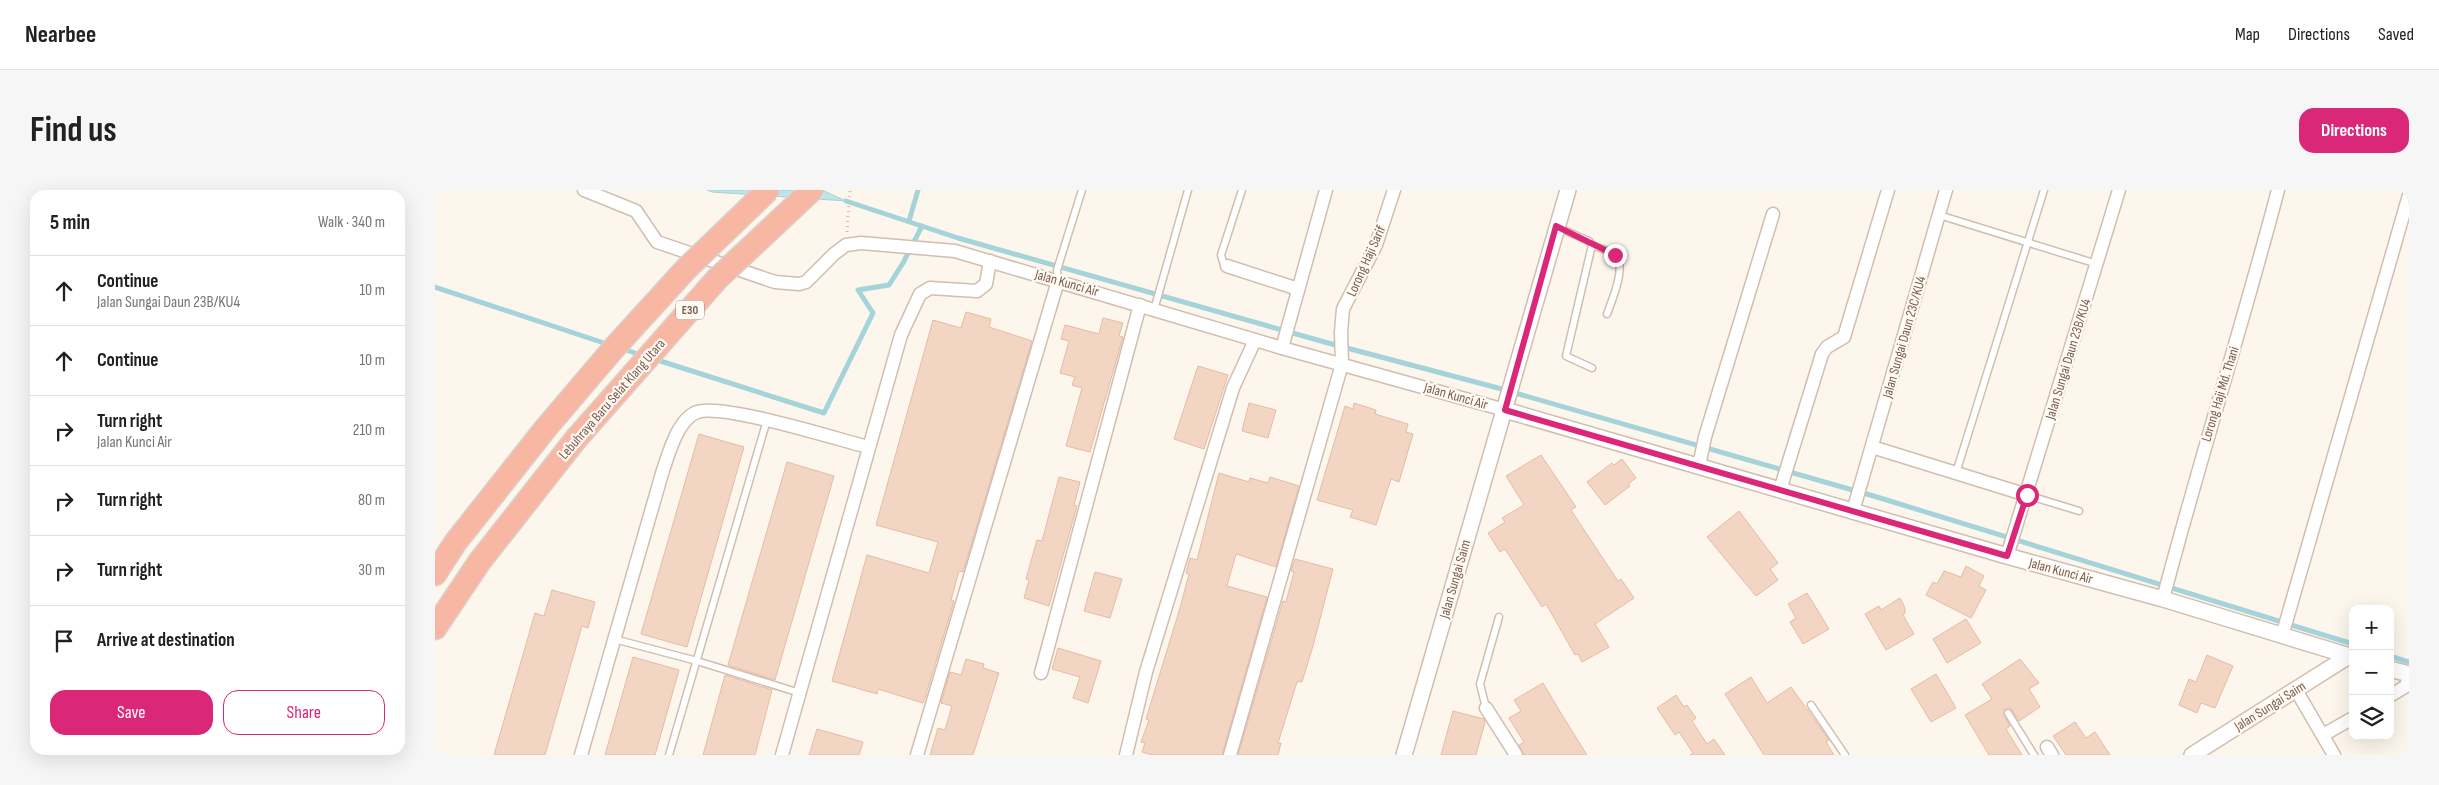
<!DOCTYPE html>
<html lang="en">
<head>
<meta charset="utf-8">
<style>
  :root { --surface:#fff; --page:#f6f6f6; --text:#202124; --muted:#757577; --line:#e0e0e0; --accent:#db2777 }
  body { margin:0; font-family:"Sofia Sans Condensed",sans-serif; background:var(--page); color:var(--text) }
  .controls { position:absolute; right:15px; bottom:15px; display:grid; overflow:hidden; border-radius:10px; box-shadow:0 5px 20px #0002 }
  .controls button { width:45px; height:45px; display:grid; place-items:center; padding:0; border:0; border-bottom:1px solid var(--line); background:var(--surface); color:var(--text); font:25px sans-serif }
  .stop { position:absolute; width:15px; height:15px; margin:-11px; border:4px solid #db2777; border-radius:50%; background:#fff }
  .stop.end { background:#db2777; border-color:#fff; box-shadow:0 1px 5px #0008 }
  .list { margin:0; padding:0; list-style:none }
  h2 { display:flex; justify-content:space-between; align-items:center; height:65px; margin:0; padding:0 20px; font-size:21px }
  h2 small { font-size:16px; font-weight:400; color:var(--muted) }
  .list li { display:grid; grid-template-columns:32px 1fr auto; gap:15px; align-items:center; box-sizing:border-box; height:70px; padding:0 20px; border-top:1px solid var(--line) }
  .list b { display:block; font-size:19px; white-space:nowrap }
  .list p { margin:0; font-size:16px; white-space:nowrap; color:var(--muted) }
  .list em { font-size:16px; font-style:normal; color:var(--muted) }
  .actions { display:flex; gap:10px; padding:15px 20px }
  .actions a { flex:1; padding:11px 0; border:1px solid var(--accent); border-radius:15px; text-align:center; font-size:18px; color:var(--accent) }
  .actions .main { background:var(--accent); color:#fff }
  .icon { flex:none; width:28px; height:28px; fill:none; stroke:currentColor; stroke-width:2; stroke-linecap:round; stroke-linejoin:round }
  .map { position:relative; flex:none; width:1974px; height:565px; overflow:hidden; border-radius:15px }
  header { display:flex; align-items:center; gap:30px; box-sizing:border-box; height:70px; padding:0 25px; background:var(--surface); border-bottom:1px solid var(--line) }
  header strong { font-size:24px }
  nav { display:flex; gap:28px; margin-inline-start:auto; font-size:18px }
  .intro { display:flex; align-items:center; justify-content:space-between; box-sizing:border-box; height:120px; padding:0 30px }
  h1 { margin:0; font-size:35px }
  .button { padding:12px 22px; border-radius:15px; background:var(--accent); color:#fff; font-size:18px; font-weight:700 }
  main { display:flex; gap:30px; padding:0 30px }
  aside { flex:1; background:var(--surface); border-radius:15px; box-shadow:0 5px 20px #0002 }
  .map>svg:first-child { display:block }
</style>
</head>
<body>
<header>
<strong>Nearbee</strong>
<nav><a>Map</a><a>Directions</a><a>Saved</a></nav>
</header>
<div class="intro"><h1>Find us</h1><a class="button">Directions</a></div>
<main>
<aside>
<h2>5 min<small>Walk · 340 m</small></h2>
<ul class="list">
<li><svg class="icon" aria-label="ahead" viewBox="0 0 24 24"><path d="M12 20V5M6 11l6-6 6 6"/></svg><div><b>Continue</b><p>Jalan Sungai Daun 23B/KU4</p></div><em>10 m</em></li>
<li><svg class="icon" aria-label="ahead" viewBox="0 0 24 24"><path d="M12 20V5M6 11l6-6 6 6"/></svg><div><b>Continue</b></div><em>10 m</em></li>
<li><svg class="icon" aria-label="right" viewBox="0 0 24 24"><path d="M7 20v-9h11M14 6l5 5-5 5"/></svg><div><b>Turn right</b><p>Jalan Kunci Air</p></div><em>210 m</em></li>
<li><svg class="icon" aria-label="right" viewBox="0 0 24 24"><path d="M7 20v-9h11M14 6l5 5-5 5"/></svg><div><b>Turn right</b></div><em>80 m</em></li>
<li><svg class="icon" aria-label="right" viewBox="0 0 24 24"><path d="M7 20v-9h11M14 6l5 5-5 5"/></svg><div><b>Turn right</b></div><em>30 m</em></li>
<li><svg class="icon" aria-label="arrive" viewBox="0 0 24 24"><path d="M6 21V4h12l-3 4 3 4H6"/></svg><div><b>Arrive at destination</b></div></li>
</ul>
<div class="actions"><a class="main">Save</a><a>Share</a></div>
</aside>
<div class="map">
<svg width="1974" height="565" viewBox="0 0 1974 565">
  <rect width="100%" height="100%" fill="#fdf6ec"/>
  <path fill="#bfe3e8" stroke="#a5d3da" d="M 272,0 L 387,0 L 411,11 L 277,2 Z"/>
  <g fill="none" stroke-linecap="round" stroke-linejoin="round">
    <g stroke="#a5d3da" stroke-width="5">
      <path d="M 411,11 L 523,48 L 893,153 L 1063,198 L 1442,307 L 1918,454"/>
      <path d="M 474,31 L 483,0"/>
      <path d="M 0,97 L 175,155"/>
      <path d="M 185,158 L 206,165"/>
      <path d="M 219,169 L 389,223 L 438,123 L 423,100 L 454,95 L 468,73 L 487,36"/>
      <path d="M 1955,466 L 1974,472"/>
    </g>
  </g>
  <g fill="#f3d5c3" stroke="#e6bba3">
    <path d="M 531,122 L 556,129 L 554,137 L 597,151 L 528,382 L 524,381 L 516,410 L 519,411 L 490,508 L 488,513 L 443,499 L 442,504 L 397,491 L 432,365 L 494,383 L 503,352 L 441,335 L 498,130 L 526,138 Z"/>
    <path d="M 668,128 L 688,133 L 684,146 L 688,147 L 655,262 L 631,256 L 647,198 L 637,195 L 640,187 L 625,183 L 634,151 L 626,149 L 630,135 L 664,144 Z"/>
    <path d="M 763,176 L 793,185 L 769,259 L 739,249 Z"/>
    <path d="M 814,213 L 841,220 L 833,248 L 807,241 Z"/>
    <path d="M 919,213 L 941,220 L 940,224 L 973,234 L 971,242 L 978,244 L 964,292 L 956,289 L 941,335 L 915,327 L 918,320 L 882,310 L 910,216 L 918,219 Z"/>
    <path d="M 264,244 L 309,257 L 252,457 L 206,444 Z"/>
    <path d="M 1106,265 L 1141,317 L 1136,320 L 1161,358 L 1183,391 L 1186,389 L 1199,408 L 1160,434 L 1174,457 L 1147,472 L 1143,464 L 1140,465 L 1111,414 L 1107,417 L 1070,359 L 1065,362 L 1053,343 L 1070,332 L 1067,328 L 1089,315 L 1071,286 Z"/>
    <path d="M 1187,269 L 1201,288 L 1193,294 L 1195,296 L 1170,315 L 1152,292 L 1177,273 L 1179,275 Z"/>
    <path d="M 352,272 L 399,286 L 340,490 L 293,475 Z"/>
    <path d="M 784,283 L 814,292 L 815,288 L 833,293 L 835,287 L 864,296 L 841,377 L 801,364 L 792,396 L 832,407 L 787,565 L 717,565 L 707,562 L 710,553 L 706,552 L 714,530 L 711,529 L 745,418 L 754,384 L 751,383 L 755,368 L 762,370 Z"/>
    <path d="M 624,287 L 645,292 L 639,315 L 642,316 L 614,416 L 589,408 L 594,390 L 591,389 L 602,350 L 607,351 Z"/>
    <path d="M 1304,321 L 1343,373 L 1335,379 L 1343,390 L 1321,406 L 1272,347 Z"/>
    <path d="M 860,369 L 898,379 L 878,456 L 867,492 L 863,491 L 861,495 L 843,553 L 846,553 L 843,565 L 803,565 L 848,411 L 851,412 L 859,382 L 856,381 Z"/>
    <path d="M 1531,376 L 1549,386 L 1544,396 L 1551,400 L 1536,428 L 1491,405 L 1498,392 L 1502,394 L 1509,381 L 1526,387 Z"/>
    <path d="M 660,382 L 687,389 L 675,428 L 649,421 Z"/>
    <path d="M 117,400 L 160,412 L 153,438 L 147,436 L 110,565 L 59,565 L 100,423 L 109,426 Z"/>
    <path d="M 1372,403 L 1394,439 L 1368,454 L 1355,432 L 1361,428 L 1353,414 Z"/>
    <path d="M 1465,408 L 1470,418 L 1470,423 L 1468,425 L 1479,444 L 1451,460 L 1430,424 L 1444,416 L 1446,420 Z"/>
    <path d="M 1531,429 L 1546,453 L 1512,473 L 1498,449 Z"/>
    <path d="M 623,458 L 666,471 L 653,513 L 638,508 L 645,487 L 617,479 Z"/>
    <path d="M 1772,465 L 1798,476 L 1780,518 L 1766,513 L 1762,523 L 1744,515 L 1754,489 L 1761,492 Z"/>
    <path d="M 198,467 L 244,480 L 228,537 L 220,565 L 170,565 Z"/>
    <path d="M 531,469 L 549,474 L 548,478 L 564,483 L 538,565 L 495,565 L 503,538 L 510,540 L 517,516 L 506,513 L 515,482 L 526,485 Z"/>
    <path d="M 1585,469 L 1604,493 L 1594,499 L 1605,517 L 1584,531 L 1576,519 L 1570,519 L 1569,525 L 1575,536 L 1571,539 L 1587,565 L 1554,565 L 1530,525 L 1557,509 L 1547,494 Z"/>
    <path d="M 1501,484 L 1521,518 L 1496,532 L 1476,499 Z"/>
    <path d="M 290,485 L 337,500 L 320,565 L 268,565 Z"/>
    <path d="M 1316,487 L 1332,513 L 1356,497 L 1394,550 L 1391,552 L 1399,565 L 1329,565 L 1290,504 Z"/>
    <path d="M 1108,493 L 1127,525 L 1152,565 L 1089,565 L 1084,555 L 1089,552 L 1074,528 L 1086,521 L 1079,510 Z"/>
    <path d="M 1241,505 L 1249,517 L 1252,515 L 1261,528 L 1257,531 L 1272,554 L 1279,549 L 1290,565 L 1255,565 L 1258,563 L 1244,542 L 1240,545 L 1222,518 Z"/>
    <path d="M 1018,521 L 1049,529 L 1050,532 L 1041,565 L 1006,565 Z"/>
    <path d="M 1640,532 L 1651,548 L 1660,542 L 1675,565 L 1631,565 L 1618,546 Z"/>
    <path d="M 382,539 L 428,552 L 424,565 L 374,565 Z"/>
  </g>
  <g fill="none" stroke-linecap="round" stroke-linejoin="round">
    <g stroke="#d1beb0" stroke-width="9">
      <g id="service">
        <path d="M 1504,25 L 1662,74"/>
        <path d="M 1122,37 L 1154,51 L 1157,55 L 1131,166 L 1157,178"/>
        <path d="M 1157,55 C 1164,58 1173,60 1179,64 C 1193,74 1177,110 1172,124"/>
        <path d="M 792,76 L 788,72 L 786,65 L 807,0"/>
        <path d="M 623,91 L 622,80 L 647,0"/>
        <path d="M 719,120 L 753,0"/>
        <path d="M 1521,283 L 1609,0"/>
        <path d="M 1592,305 L 1644,321"/>
        <path d="M 179,449 L 262,471 L 365,503"/>
        <path d="M 1376,515 L 1410,565"/>
        <path d="M 1051,518 L 1045,494 L 1064,427"/>
        <path d="M 1573,523 L 1599,565"/>
        <path d="M 234,565 L 332,230"/>
      </g>
    </g>
    <g stroke="#d1beb0" stroke-width="15">
      <g id="minor">
        <path d="M 149,0 L 201,21 L 222,52 L 340,92 L 364,94 L 371,92 L 399,64 L 411,55 L 426,53 L 520,61 L 847,158 L 1070,220"/>
        <path d="M 792,76 L 863,99"/>
        <path d="M 847,158 L 891,0"/>
        <path d="M 1437,257 L 1592,305"/>
        <path d="M 1264,276 L 1270,247 L 1338,24"/>
        <path d="M 1345,300 L 1387,164 L 1392,157 L 1409,147 L 1453,0"/>
        <path d="M 1418,321 L 1511,0"/>
        <path d="M 1572,366 L 1684,0"/>
        <path d="M 1728,409 C 1764,272 1807,137 1843,0"/>
        <path d="M 1847,446 L 1974,5"/>
        <path d="M 606,483 L 705,115"/>
        <path d="M 1861,500 L 1899,565"/>
        <path d="M 1955,506 L 1971,496 L 1974,485"/>
        <path d="M 1051,518 L 1081,565"/>
        <path d="M 1888,545 L 1918,528"/>
        <path d="M 1612,557 L 1617,565"/>
        <path d="M 146,565 L 228,280 C 234,263 243,229 262,222 C 288,213 401,249 433,257"/>
        <path d="M 347,565 L 466,145 L 485,104 L 495,98 L 542,101 L 551,94 L 555,71"/>
        <path d="M 482,565 L 623,91"/>
        <path d="M 691,565 L 711,482 L 798,198 L 820,150"/>
        <path d="M 795,565 L 907,174 L 906,142 L 908,119 L 941,55 L 959,0"/>
      </g>
    </g>
    <g stroke="#d1beb0" stroke-width="18">
      <g id="tertiary">
        <path d="M 1070,220 L 1572,366 L 1728,409 L 1918,467"/>
        <path d="M 1955,479 L 1974,484"/>
        <path d="M 969,565 L 1133,0"/>
        <path d="M 1757,565 L 1914,466"/>
      </g>
    </g>
    <g stroke="#dad1cd" stroke-width="25">
      <g id="motorway">
        <path d="M 0,384 L 20,353 L 110,239"/>
        <path d="M 0,438 L 45,371 L 141,249"/>
      </g>
    </g>
    <path stroke="#d9b8a5" stroke-width="3" stroke-dasharray="1 4" stroke-linecap="butt" d="M 412,42 L 415,0"/>
    <use href="#service" stroke="#fff" stroke-width="6"/>
    <use href="#minor" stroke="#fff" stroke-width="12"/>
    <use href="#tertiary" stroke="#fff" stroke-width="15"/>
    <use href="#motorway" stroke="#f7b7a3" stroke-width="22"/>
    <g stroke="#dad1cd" stroke-width="25" stroke-linecap="butt">
      <g id="motorway-bridge">
        <path d="M 110,239 L 179,158 L 251,79 L 333,0"/>
        <path d="M 141,249 L 282,89 L 377,0"/>
      </g>
    </g>
    <use href="#motorway-bridge" stroke="#f7b7a3" stroke-width="22"/>
  </g>
  <g fill="none" stroke-linecap="round" stroke-linejoin="round">
    <path stroke="#db2777" stroke-width="6" d="M 1180,65 L 1121,36 L 1070,220 L 1572,366 L 1592,305"/>
  </g>
  <g text-anchor="middle" dominant-baseline="central" stroke-width="4.5" stroke-linejoin="round" paint-order="stroke">
    <rect fill="#fffaf3" stroke="#a28b7f" stroke-width="1" x="241" y="110.5" width="28" height="19" rx="4"/>
    <g font-size="12" font-weight="bold" fill="#7a5c4d">
      <text x="255" y="120">E30</text>
    </g>
    <g font-size="14" fill="#7a5c4d" stroke="#fffaf3">
      <text transform="translate(931 71) rotate(-66)">Lorong Haji Sarif</text>
      <text transform="translate(632 93) rotate(16)">Jalan Kunci Air</text>
      <text transform="translate(1469 147) rotate(-74)">Jalan Sungai Daun 23C/KU4</text>
      <text transform="translate(1633 169) rotate(-73)">Jalan Sungai Daun 23B/KU4</text>
      <text transform="translate(1785 204) rotate(-73)">Lorong Haji Md. Thani</text>
      <text transform="translate(1021 206) rotate(16)">Jalan Kunci Air</text>
      <text transform="translate(177 209) rotate(-49)">Lebuhraya Baru Selat Klang Utara</text>
      <text transform="translate(1626 381) rotate(15)">Jalan Kunci Air</text>
      <text transform="translate(1020 389) rotate(-74)">Jalan Sungai Saim</text>
      <text transform="translate(1835 516) rotate(-32)">Jalan Sungai Saim</text>
    </g>
  </g>
</svg>
<div class="controls">
<button>+</button>
<button>−</button>
<button><svg class="icon" aria-label="layers" viewBox="0 0 24 24"><path d="M12 4l9 5-9 5-9-5zM3 14l9 5 9-5"/></svg></button>
</div>
<div class="stop" style="left:1592px;top:305px"></div>
<div class="stop end" style="left:1180px;top:65px"></div>
</div>
</main>
</body>
</html>
